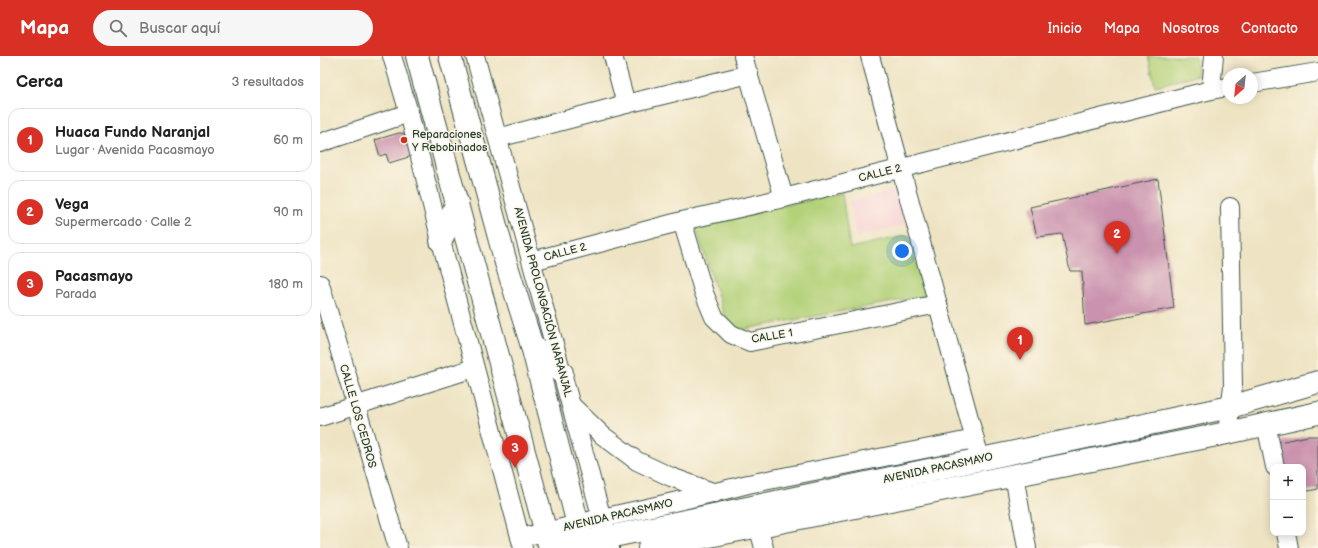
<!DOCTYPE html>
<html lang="es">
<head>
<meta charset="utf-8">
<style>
  :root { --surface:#fff; --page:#f6f6f6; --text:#222; --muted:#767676; --line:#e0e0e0; --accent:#d93025 }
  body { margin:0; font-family:"Balsamiq Sans",sans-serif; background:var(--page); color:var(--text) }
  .controls { position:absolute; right:12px; bottom:12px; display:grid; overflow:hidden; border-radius:8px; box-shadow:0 2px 10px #0003 }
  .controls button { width:36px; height:36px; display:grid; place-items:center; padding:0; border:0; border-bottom:1px solid var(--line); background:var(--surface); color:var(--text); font:20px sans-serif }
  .compass { position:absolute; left:902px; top:12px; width:36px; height:36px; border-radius:50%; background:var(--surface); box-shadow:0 2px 10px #0003; rotate:207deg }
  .you { position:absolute; left:582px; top:195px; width:14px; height:14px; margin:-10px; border:3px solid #fff; border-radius:50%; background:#1a73e8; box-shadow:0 0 0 6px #1a73e833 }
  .badge { display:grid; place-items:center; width:26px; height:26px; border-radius:50%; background:var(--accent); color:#fff; font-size:13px; font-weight:700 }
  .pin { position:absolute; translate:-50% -33px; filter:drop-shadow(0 1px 2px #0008) }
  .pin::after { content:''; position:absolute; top:21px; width:14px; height:12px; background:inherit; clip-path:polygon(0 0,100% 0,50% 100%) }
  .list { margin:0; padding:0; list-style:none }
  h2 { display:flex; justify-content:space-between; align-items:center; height:52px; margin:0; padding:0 16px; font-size:17px }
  h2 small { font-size:13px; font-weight:400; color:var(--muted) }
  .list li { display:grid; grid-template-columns:26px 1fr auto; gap:12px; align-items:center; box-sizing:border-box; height:64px; margin:0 8px 8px; padding:0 8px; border:1px solid var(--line); border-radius:12px }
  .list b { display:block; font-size:15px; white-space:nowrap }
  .list p { margin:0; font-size:13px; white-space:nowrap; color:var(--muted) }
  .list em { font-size:13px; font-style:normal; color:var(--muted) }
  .icon { flex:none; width:22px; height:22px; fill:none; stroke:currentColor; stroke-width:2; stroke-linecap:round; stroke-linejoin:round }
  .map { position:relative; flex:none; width:998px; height:492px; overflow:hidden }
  header { display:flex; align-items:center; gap:24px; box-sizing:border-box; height:56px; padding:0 20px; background:var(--accent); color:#fff }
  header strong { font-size:19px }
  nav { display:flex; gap:22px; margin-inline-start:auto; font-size:14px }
  .search { width:280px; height:36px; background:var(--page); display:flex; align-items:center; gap:10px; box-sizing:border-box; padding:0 14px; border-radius:22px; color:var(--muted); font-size:15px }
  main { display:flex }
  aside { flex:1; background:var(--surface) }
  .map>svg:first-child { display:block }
</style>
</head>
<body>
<header>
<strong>Mapa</strong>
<div class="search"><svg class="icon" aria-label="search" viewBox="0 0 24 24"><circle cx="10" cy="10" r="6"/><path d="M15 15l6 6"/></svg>Buscar aquí</div>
<nav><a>Inicio</a><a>Mapa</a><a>Nosotros</a><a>Contacto</a></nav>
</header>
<main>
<aside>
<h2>Cerca<small>3 resultados</small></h2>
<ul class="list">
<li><span class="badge">1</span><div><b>Huaca Fundo Naranjal</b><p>Lugar · Avenida Pacasmayo</p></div><em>60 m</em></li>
<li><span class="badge">2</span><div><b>Vega</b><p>Supermercado · Calle 2</p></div><em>90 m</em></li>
<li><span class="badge">3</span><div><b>Pacasmayo</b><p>Parada</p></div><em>180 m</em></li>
</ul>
</aside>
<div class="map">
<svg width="998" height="492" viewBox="0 0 998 492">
  <rect width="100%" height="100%" fill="#fcf5e5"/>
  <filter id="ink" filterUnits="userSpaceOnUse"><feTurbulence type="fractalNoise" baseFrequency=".025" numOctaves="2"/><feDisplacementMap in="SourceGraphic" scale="8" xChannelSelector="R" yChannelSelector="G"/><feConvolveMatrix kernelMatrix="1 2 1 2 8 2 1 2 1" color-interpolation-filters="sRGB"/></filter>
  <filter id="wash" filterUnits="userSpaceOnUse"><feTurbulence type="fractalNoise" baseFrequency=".012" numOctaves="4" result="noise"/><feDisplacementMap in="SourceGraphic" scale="16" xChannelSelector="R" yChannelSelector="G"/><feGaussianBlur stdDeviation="0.9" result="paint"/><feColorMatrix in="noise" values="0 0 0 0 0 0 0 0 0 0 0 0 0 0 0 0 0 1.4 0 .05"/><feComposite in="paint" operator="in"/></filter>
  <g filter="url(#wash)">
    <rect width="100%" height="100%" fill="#eee4c4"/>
    <path fill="#f7cfd5" d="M 576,134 L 585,169 L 537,180 L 529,145 Z"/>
    <g fill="#b2d178" stroke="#688756">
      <path d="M 828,0 L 875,0 L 878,19 L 835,30 Z"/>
      <path d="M 522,137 L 530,192 L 588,179 L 605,240 L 419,274 L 404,259 L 375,169 Z"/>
    </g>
    <g id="blocks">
      <g fill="#ca92ae">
        <path d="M 79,77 L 82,77 L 85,79 L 92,100 L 69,107 L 66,98 L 60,100 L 55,84 Z"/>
        <path d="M 838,123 L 854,252 L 765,269 L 762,215 L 750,215 L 742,178 L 717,181 L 710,151 Z"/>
        <path d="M 988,380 L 998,380 L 998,433 L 983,436 L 983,411 L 958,411 L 954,387 Z"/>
      </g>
    </g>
  </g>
  <g filter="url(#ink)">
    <use href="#blocks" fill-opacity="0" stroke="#3e564a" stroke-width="1"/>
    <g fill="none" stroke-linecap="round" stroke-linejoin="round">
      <g stroke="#3e564a" stroke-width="20">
        <g id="minor">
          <path d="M 72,0 L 89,57 L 121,185 L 203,492"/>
          <path d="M 155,0 L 290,492"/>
          <path d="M 293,0 L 306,48"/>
          <path d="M 423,0 L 464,142"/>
          <path d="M 550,0 L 658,395"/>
          <path d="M 932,27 L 998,16"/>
          <path d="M 891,34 L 894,0"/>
          <path d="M 178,82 L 306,48 L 429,18"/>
          <path d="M 0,87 L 89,57"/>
          <path d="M 362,165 L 384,237 L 394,261 L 411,278 L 430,286 L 618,248"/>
          <path d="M 212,205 L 362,165 L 464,142 L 891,34 L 908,31"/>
          <path d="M 0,228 L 78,492"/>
          <path d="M 251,349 L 282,379 L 317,405 L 351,421 L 395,437"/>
          <path d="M 0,361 L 154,312"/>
          <path d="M 946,368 L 955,411"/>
          <path d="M 907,377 L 913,330 L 910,151"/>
          <path d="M 694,419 L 707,492"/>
          <path d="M 435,458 L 444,492"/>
          <path d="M 966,477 L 969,492"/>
          <path d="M 200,481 C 227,477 252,469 277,463 C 328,452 378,441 428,428 L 655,383"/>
        </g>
      </g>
      <g stroke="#3e564a" stroke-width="24">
        <g id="major">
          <path d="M 97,0 L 230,492"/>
          <path d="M 130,0 L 186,207 L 212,290 L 264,492"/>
          <path d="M 121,185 L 137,146"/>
          <path d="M 212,290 L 242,317"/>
          <path d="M 236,492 L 910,351 L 998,326"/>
          <path d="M 329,492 L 907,377 L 998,357"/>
        </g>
      </g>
      <use href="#minor" stroke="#fff" stroke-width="18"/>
      <use href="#major" stroke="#fff" stroke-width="22"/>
    </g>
  </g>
  <circle fill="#c8321e" stroke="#fcf5e5" stroke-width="1.5" cx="84" cy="84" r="4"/>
  <g text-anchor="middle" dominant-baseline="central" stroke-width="3" stroke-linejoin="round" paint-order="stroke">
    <g font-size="11" fill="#1f3d34" stroke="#fcf5e5" text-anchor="start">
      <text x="92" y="78">Reparaciones<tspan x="92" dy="13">Y Rebobinados</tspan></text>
    </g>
    <g font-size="11" fill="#1f3d34" stroke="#fcf5e5">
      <text transform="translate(560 117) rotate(-14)">CALLE 2</text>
      <text transform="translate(245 196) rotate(-15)">CALLE 2</text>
      <text transform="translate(223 246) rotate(75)">AVENIDA PROLONGACIÓN NARANJAL</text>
      <text transform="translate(452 280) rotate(-9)">CALLE 1</text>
      <text transform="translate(38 360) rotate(74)">CALLE LOS CEDROS</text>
      <text transform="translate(618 412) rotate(-12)">AVENIDA PACASMAYO</text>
      <text transform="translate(298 459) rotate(-13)">AVENIDA PACASMAYO</text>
    </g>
  </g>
</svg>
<div class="controls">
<button>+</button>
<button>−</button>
</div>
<svg class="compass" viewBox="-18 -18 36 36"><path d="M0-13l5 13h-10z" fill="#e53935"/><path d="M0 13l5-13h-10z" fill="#767676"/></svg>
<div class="you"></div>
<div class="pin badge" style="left:700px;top:304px">1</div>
<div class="pin badge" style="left:797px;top:198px">2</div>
<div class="pin badge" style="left:195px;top:412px">3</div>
</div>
</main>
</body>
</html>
